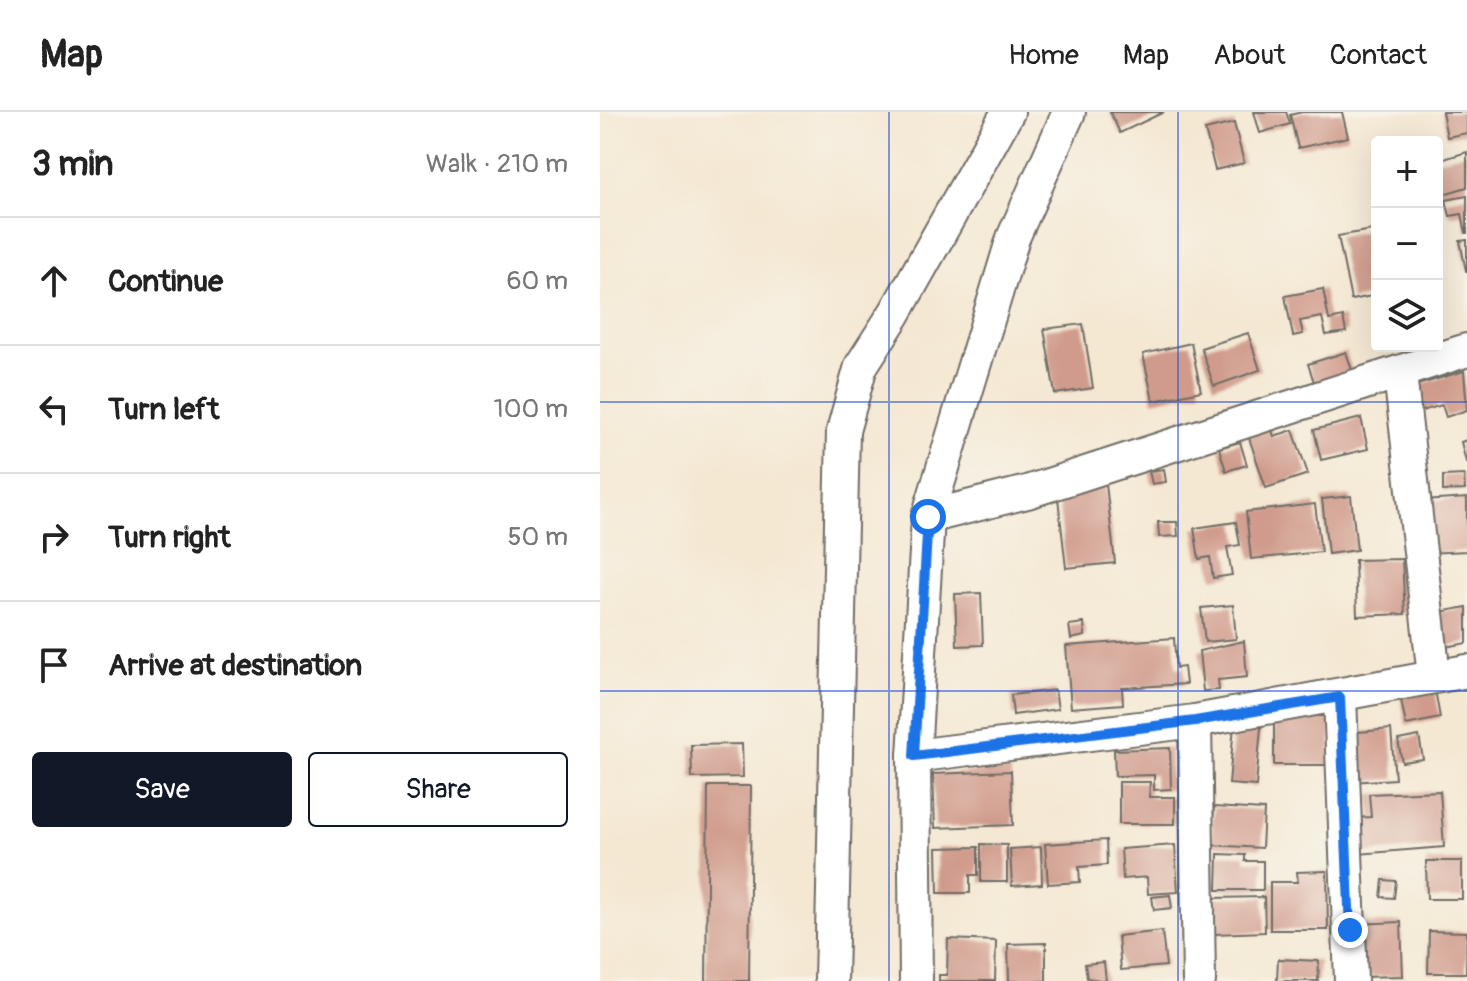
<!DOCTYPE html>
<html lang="en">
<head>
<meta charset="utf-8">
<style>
  :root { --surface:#fff; --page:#f2f2f2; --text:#222; --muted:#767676; --line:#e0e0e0; --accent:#111827 }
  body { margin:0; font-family:Pangolin,sans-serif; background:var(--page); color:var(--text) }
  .controls { position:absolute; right:24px; top:24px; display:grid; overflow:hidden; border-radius:8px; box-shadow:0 8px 32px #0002 }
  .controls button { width:72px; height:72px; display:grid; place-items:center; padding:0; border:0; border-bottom:2px solid var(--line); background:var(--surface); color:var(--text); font:40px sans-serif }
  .stop { position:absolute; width:24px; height:24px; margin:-18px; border:6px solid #1a73e8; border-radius:50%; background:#fff }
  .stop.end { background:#1a73e8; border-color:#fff; box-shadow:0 2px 8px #0008 }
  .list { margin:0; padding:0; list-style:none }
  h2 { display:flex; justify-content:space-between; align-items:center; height:104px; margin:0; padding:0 32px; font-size:34px }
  h2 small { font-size:26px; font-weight:400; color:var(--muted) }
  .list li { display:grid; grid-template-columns:52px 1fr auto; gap:24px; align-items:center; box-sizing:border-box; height:128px; padding:0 32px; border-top:2px solid var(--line) }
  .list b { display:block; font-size:30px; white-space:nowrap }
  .list em { font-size:26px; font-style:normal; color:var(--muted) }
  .actions { display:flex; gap:16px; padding:24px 32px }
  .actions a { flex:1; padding:18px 0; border:2px solid var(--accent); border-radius:8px; text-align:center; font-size:28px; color:var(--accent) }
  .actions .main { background:var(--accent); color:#fff }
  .icon { flex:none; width:44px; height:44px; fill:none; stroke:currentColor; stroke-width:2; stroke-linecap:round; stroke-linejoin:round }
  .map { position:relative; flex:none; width:867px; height:869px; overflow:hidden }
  header { display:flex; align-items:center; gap:48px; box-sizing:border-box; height:112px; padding:0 40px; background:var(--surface); border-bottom:2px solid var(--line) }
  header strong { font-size:38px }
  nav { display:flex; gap:44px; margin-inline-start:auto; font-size:28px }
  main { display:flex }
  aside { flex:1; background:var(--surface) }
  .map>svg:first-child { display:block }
</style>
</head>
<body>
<header>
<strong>Map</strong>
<nav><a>Home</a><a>Map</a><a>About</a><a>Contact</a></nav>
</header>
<main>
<aside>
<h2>3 min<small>Walk · 210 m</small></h2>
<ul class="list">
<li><svg class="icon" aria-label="ahead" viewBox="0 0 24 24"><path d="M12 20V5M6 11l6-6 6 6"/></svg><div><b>Continue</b></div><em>60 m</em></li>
<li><svg class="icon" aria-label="left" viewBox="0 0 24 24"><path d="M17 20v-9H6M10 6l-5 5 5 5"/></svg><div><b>Turn left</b></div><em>100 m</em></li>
<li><svg class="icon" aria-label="right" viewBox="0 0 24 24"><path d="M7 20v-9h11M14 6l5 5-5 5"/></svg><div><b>Turn right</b></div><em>50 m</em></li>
<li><svg class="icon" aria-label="arrive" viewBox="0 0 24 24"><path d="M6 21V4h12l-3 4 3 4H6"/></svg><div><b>Arrive at destination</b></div></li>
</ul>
<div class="actions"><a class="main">Save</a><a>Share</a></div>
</aside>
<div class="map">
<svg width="867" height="869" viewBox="0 0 867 869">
  <rect width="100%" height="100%" fill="#f7f3e8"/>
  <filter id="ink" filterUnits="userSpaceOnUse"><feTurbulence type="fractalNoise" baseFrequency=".0125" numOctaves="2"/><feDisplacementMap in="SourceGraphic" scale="16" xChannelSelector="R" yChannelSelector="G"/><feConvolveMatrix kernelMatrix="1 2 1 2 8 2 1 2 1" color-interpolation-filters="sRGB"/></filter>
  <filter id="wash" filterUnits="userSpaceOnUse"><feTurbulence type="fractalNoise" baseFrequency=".006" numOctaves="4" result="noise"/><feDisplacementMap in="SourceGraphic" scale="32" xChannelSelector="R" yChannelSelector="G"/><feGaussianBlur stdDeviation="1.8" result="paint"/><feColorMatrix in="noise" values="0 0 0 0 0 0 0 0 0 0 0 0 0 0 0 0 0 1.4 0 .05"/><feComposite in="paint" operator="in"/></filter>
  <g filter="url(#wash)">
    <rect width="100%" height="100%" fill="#f4e8d3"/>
    <g id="blocks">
      <g fill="#d09b8c">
        <path d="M 510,0 L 564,0 L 520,21 Z"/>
        <path d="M 654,0 L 686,0 L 690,12 L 660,21 Z"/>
        <path d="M 702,0 L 742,0 L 748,25 L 698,36 L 690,3 Z"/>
        <path d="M 842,0 L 867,0 L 867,21 L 847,25 Z"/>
        <path d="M 634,11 L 644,51 L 615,58 L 605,18 Z"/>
        <path d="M 867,40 L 867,75 L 837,84 L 837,49 Z"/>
        <path d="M 867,84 L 867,121 L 866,121 L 862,102 L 850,104 L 846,88 Z"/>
        <path d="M 777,117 L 777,183 L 751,188 L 738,124 Z"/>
        <path d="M 867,128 L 867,159 L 866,159 L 860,129 Z"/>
        <path d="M 723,177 L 729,208 L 743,205 L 746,220 L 726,223 L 722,205 L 700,209 L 703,222 L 693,224 L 685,184 Z"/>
        <path d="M 483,212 L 493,276 L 455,282 L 444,217 Z"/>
        <path d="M 648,221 L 660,258 L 614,274 L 601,236 Z"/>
        <path d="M 591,231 L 601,279 L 553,289 L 543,242 Z"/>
        <path d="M 746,240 L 752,258 L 714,270 L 708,252 Z"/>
        <path d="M 864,259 L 867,298 L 846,305 L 842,293 L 822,299 L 814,274 Z"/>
        <path d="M 761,306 L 768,337 L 721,348 L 714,318 Z"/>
        <path d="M 671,316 L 674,324 L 693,318 L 708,362 L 666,376 L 648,323 Z"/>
        <path d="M 867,328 L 867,350 L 866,350 L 861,330 Z"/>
        <path d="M 640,330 L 647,353 L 626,359 L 619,336 Z"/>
        <path d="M 564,357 L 566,370 L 552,372 L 549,359 Z"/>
        <path d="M 864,363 L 865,378 L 843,379 L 843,364 Z"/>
        <path d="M 506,372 L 515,451 L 466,456 L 457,377 Z"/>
        <path d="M 751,384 L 757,438 L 728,442 L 722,387 Z"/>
        <path d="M 867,386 L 867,439 L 826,441 L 823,389 Z"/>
        <path d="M 715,392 L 721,440 L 651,447 L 646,400 Z"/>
        <path d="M 558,410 L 577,410 L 578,424 L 559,425 Z"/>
        <path d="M 636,410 L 640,433 L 627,435 L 632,463 L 613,466 L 610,445 L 599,447 L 594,416 Z"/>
        <path d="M 802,447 L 805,502 L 757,504 L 755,448 Z"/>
        <path d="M 381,481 L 383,533 L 357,534 L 355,482 Z"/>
        <path d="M 633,493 L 636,527 L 605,530 L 601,496 Z"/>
        <path d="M 867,495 L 867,531 L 840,536 L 834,501 Z"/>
        <path d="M 484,511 L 485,524 L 471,527 L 469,513 Z"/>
        <path d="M 574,526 L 576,556 L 584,555 L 586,572 L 522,576 L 523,592 L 471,596 L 466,534 Z"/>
        <path d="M 644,529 L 647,565 L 618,568 L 619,578 L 603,579 L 599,539 Z"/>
        <path d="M 835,577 L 840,606 L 806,613 L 800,583 Z"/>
        <path d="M 455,578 L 458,597 L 413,603 L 411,583 Z"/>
        <rect x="674" y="604" width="57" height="49"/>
        <path d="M 634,613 L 661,615 L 656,674 L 629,672 Z"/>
        <path d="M 791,617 L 795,667 L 752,670 L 748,621 Z"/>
        <path d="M 819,624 L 823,647 L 802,650 L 798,628 Z"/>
        <path d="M 142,632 L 143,665 L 92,666 L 91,633 Z"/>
        <path d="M 570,636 L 571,677 L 554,678 L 554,663 L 515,664 L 514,638 Z"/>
        <path d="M 411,659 L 413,713 L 335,716 L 333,662 Z"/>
        <path d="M 519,670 L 550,670 L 549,685 L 575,685 L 575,712 L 519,712 Z"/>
        <path d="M 108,674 L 151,674 L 149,869 L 106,869 Z"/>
        <path d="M 840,679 L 844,735 L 758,742 L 755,706 L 771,705 L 769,682 Z"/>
        <path d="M 614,695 L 664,698 L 662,736 L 611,733 Z"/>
        <path d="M 506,728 L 507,753 L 479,755 L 480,770 L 448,772 L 445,732 Z"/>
        <path d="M 381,732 L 407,733 L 407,770 L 381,770 Z"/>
        <path d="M 575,733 L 578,780 L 548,782 L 547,765 L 523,767 L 521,737 Z"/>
        <path d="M 378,735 L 378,763 L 370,763 L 370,781 L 338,781 L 337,736 Z"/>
        <path d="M 441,735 L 442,772 L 412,774 L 410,737 Z"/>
        <path d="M 618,742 L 645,743 L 645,749 L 663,749 L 663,778 L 617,778 Z"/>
        <path d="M 826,749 L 862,749 L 862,787 L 827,787 Z"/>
        <path d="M 727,759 L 728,818 L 670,818 L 670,770 L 698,770 L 697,760 Z"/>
        <path d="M 783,768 L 796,769 L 794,786 L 781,785 Z"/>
        <path d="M 570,783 L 572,796 L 554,798 L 552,785 Z"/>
        <path d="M 664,785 L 665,820 L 614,822 L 612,786 Z"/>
        <path d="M 801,810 L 803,864 L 758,865 L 756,812 Z"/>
        <path d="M 562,819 L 566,854 L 521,858 L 518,824 Z"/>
        <path d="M 829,819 L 867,820 L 866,861 L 828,861 Z"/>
        <path d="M 348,827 L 396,829 L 395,869 L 339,869 L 339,863 L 347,863 Z"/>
        <path d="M 446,831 L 446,869 L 409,869 L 408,832 Z"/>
        <path d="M 678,847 L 719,849 L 718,869 L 677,869 Z"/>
        <path d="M 504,850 L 506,869 L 487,866 L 485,852 Z"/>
      </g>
    </g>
  </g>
  <g filter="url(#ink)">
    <use href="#blocks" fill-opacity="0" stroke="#716d66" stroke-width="2"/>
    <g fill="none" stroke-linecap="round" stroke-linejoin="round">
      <g stroke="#716d66" stroke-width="36">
        <g id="minor">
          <path d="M 800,262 L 834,564"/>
          <path d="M 328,405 L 427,380 L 867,238"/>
          <path d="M 740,585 L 751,869"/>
          <path d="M 595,609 L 599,869"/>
          <path d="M 314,644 L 595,609 L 867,559"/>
          <path d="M 231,869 L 243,319 L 261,254 L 295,201 L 408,0"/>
          <path d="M 316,869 L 314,644 L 328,405 L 413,126 L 469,0"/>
        </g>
      </g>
      <use href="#minor" stroke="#fff" stroke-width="32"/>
    </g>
  </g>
  <g fill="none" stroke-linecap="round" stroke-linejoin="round" filter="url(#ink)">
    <path stroke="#1a73e8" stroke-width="10" d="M 328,405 L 314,644 L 595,609 L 740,585 L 750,818"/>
  </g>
  <path fill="none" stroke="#1d4ed8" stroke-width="2" stroke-opacity="0.55" d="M 289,0 L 289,869M 578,0 L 578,869M 0,290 L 867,290M 0,579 L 867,579"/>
</svg>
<div class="controls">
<button>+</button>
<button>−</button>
<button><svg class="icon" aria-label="layers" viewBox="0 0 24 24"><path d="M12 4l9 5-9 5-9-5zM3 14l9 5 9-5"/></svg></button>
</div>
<div class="stop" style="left:328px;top:405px"></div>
<div class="stop end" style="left:750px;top:818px"></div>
</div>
</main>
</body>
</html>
